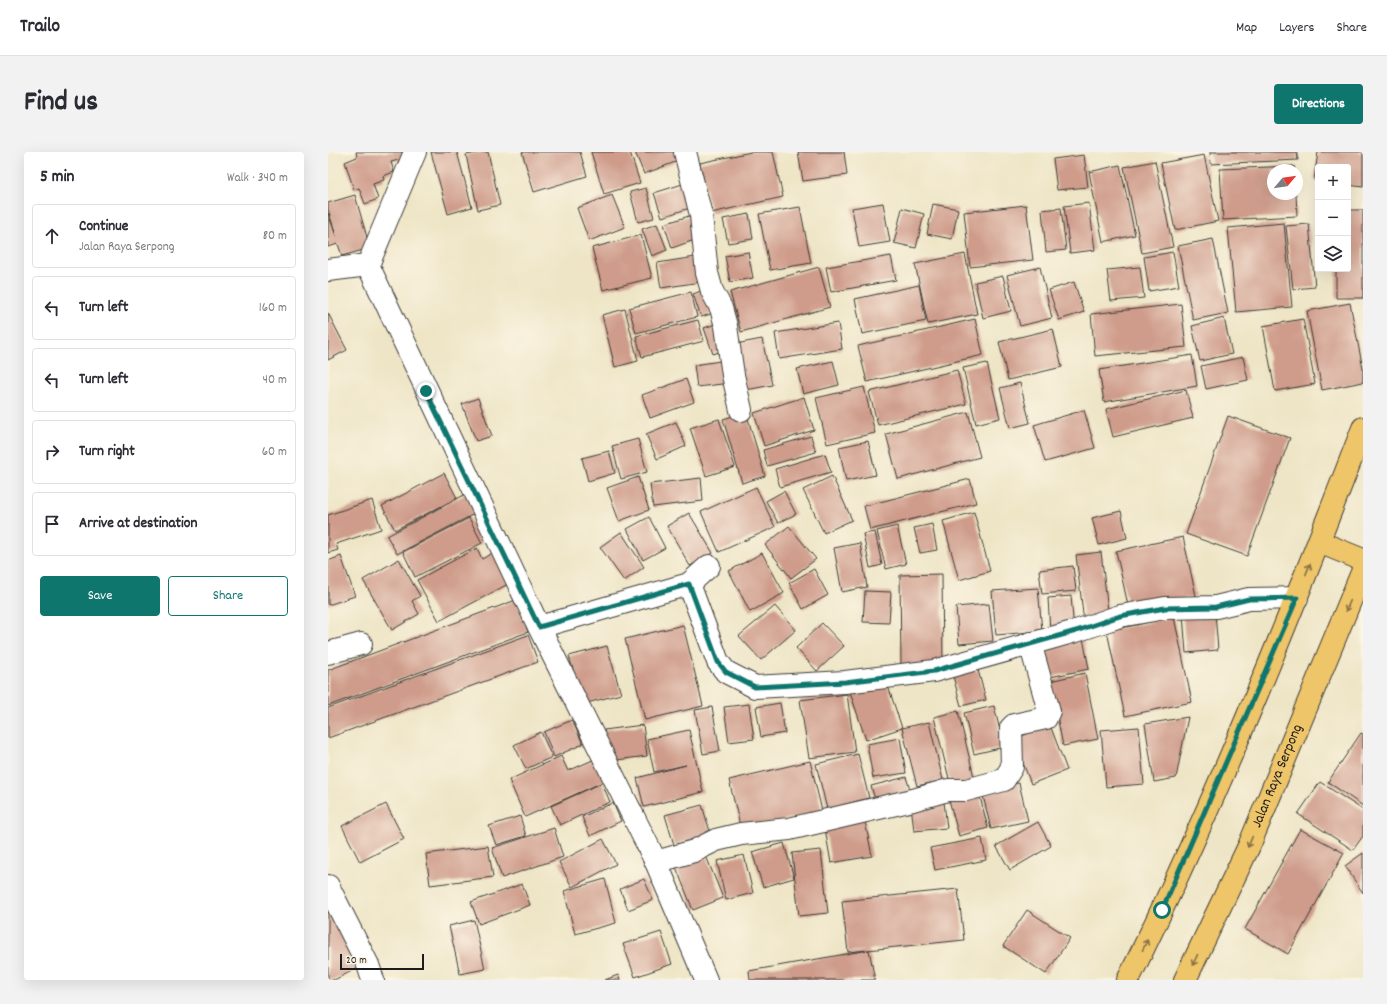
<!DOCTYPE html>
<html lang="en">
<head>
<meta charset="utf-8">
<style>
  :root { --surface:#fff; --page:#f2f2f3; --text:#2b2b33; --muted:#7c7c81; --line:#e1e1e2; --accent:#0f766e }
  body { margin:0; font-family:Dekko,sans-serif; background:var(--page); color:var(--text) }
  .controls { position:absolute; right:12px; top:12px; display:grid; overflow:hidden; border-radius:4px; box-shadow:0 4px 16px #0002 }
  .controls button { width:36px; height:36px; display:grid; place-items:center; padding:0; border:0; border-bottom:1px solid var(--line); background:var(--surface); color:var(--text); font:20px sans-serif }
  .compass { position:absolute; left:939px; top:12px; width:36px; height:36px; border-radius:50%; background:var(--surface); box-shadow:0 4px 16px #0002; rotate:61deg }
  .scale { position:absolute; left:12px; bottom:10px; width:84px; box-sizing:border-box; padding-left:4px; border:2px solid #1c1c1c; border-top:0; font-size:11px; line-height:14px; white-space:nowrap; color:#1c1c1c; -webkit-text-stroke:3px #fcf5e5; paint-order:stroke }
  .stop { position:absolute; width:12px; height:12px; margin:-9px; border:3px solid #0f766e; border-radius:50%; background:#fff }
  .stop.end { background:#0f766e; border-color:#fff; box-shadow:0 1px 4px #0008 }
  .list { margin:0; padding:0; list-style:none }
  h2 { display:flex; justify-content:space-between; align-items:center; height:52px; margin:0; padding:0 16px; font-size:17px }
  h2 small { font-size:13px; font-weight:400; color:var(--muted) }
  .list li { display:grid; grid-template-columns:26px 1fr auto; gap:12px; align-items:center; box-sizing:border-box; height:64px; margin:0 8px 8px; padding:0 8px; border:1px solid var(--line); border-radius:4px }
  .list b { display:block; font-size:15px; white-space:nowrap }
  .list p { margin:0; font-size:13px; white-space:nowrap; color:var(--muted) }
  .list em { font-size:13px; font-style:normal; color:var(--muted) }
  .actions { display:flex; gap:8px; padding:12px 16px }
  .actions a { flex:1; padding:9px 0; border:1px solid var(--accent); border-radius:4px; text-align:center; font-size:14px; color:var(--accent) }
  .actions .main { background:var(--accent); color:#fff }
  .icon { flex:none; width:22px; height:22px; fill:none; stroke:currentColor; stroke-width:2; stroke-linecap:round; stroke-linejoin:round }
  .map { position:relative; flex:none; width:1035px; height:828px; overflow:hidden; border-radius:4px }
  header { display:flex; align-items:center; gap:24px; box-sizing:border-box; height:56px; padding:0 20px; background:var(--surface); border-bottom:1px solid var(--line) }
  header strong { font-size:19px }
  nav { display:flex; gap:22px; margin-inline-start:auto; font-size:14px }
  .intro { display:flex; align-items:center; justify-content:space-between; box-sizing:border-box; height:96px; padding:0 24px }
  h1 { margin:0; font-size:28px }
  .button { padding:10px 18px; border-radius:4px; background:var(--accent); color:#fff; font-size:14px; font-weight:700 }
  main { display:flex; gap:24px; padding:0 24px }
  aside { flex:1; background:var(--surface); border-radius:4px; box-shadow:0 4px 16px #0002 }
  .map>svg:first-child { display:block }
</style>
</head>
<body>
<header>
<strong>Trailo</strong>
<nav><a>Map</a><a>Layers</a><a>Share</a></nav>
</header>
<div class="intro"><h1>Find us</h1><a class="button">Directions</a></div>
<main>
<aside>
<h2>5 min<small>Walk · 340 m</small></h2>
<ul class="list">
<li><svg class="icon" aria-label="ahead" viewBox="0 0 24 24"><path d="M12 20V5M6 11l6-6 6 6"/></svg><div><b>Continue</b><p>Jalan Raya Serpong</p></div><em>80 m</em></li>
<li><svg class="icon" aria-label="left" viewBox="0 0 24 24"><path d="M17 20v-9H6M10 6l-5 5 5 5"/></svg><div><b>Turn left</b></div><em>160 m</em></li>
<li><svg class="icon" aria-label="left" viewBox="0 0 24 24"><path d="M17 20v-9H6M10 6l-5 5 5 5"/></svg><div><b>Turn left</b></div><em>40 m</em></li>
<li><svg class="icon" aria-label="right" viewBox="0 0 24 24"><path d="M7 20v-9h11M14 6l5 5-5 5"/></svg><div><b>Turn right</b></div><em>60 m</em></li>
<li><svg class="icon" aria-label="arrive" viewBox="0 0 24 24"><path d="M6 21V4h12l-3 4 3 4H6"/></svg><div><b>Arrive at destination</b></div></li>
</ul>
<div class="actions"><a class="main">Save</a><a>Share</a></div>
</aside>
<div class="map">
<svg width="1035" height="828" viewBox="0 0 1035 828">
  <rect width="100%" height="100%" fill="#fcf5e5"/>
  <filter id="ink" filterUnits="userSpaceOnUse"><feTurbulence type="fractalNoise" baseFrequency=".025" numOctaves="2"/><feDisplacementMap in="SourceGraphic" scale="8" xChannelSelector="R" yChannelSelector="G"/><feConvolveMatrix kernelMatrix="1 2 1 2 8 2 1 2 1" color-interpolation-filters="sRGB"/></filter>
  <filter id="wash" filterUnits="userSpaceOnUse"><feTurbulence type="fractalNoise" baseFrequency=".012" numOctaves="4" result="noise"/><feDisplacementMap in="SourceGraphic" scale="16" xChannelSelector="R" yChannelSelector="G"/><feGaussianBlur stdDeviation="0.9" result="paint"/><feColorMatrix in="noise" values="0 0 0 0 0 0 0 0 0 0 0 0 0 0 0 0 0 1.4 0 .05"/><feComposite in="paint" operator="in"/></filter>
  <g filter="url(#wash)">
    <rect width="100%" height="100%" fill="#eee5c6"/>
    <g id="blocks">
      <g fill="#cf9c8b">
        <path d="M 28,0 L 76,0 L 78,6 L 63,10 L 66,20 L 55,24 L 56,28 L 45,32 L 50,47 L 37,52 L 31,36 L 26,38 L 17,10 L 29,5 Z"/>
        <path d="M 103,0 L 129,0 L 144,55 L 120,62 Z"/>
        <path d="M 154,0 L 160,0 L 172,53 L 150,58 L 138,3 Z"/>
        <path d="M 194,0 L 252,0 L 259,24 L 206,40 Z"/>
        <path d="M 263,0 L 302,0 L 312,31 L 276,42 Z"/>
        <path d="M 307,0 L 353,0 L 355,7 L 316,22 Z"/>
        <path d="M 423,0 L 445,0 L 455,45 L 383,61 L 372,11 Z"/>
        <path d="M 470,0 L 516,0 L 519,23 L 475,29 Z"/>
        <path d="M 882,0 L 969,0 L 970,8 L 883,12 Z"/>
        <path d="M 990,0 L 1035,0 L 1035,35 L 1020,33 L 1020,15 L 990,15 L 990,29 L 986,28 Z"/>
        <path d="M 756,3 L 760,35 L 729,38 L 725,7 Z"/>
        <path d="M 876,3 L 890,69 L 847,78 L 833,11 Z"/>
        <path d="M 827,9 L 845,95 L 814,101 L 796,15 Z"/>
        <path d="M 792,13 L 807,83 L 775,90 L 761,20 Z"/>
        <path d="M 966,14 L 967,18 L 945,18 L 945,42 L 968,42 L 969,64 L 895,68 L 892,17 Z"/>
        <path d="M 361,30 L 368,54 L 334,65 L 326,41 Z"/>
        <path d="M 318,36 L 326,66 L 310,70 L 302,40 Z"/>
        <path d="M 27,43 L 42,96 L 14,104 L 10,92 L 0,95 L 0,61 L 8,84 L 0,57 L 0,51 Z"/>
        <path d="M 284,43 L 297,75 L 261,89 L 249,56 Z"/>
        <path d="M 555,51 L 562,90 L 531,95 L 524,56 Z"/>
        <path d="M 761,51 L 767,98 L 742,101 L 736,54 Z"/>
        <path d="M 605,52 L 630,57 L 624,87 L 599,82 Z"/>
        <path d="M 698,53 L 705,108 L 642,115 L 636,60 Z"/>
        <path d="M 472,55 L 483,111 L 442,118 L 431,62 Z"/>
        <path d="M 574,56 L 596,62 L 588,96 L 566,91 Z"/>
        <path d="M 733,56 L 738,98 L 718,100 L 714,58 Z"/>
        <path d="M 1020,58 L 1035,58 L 1035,146 L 1008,146 L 1008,117 L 1020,117 Z"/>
        <path d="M 421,62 L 425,87 L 400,91 L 395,67 Z"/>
        <path d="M 364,63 L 372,86 L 344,96 L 336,72 Z"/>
        <path d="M 956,71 L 964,155 L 908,160 L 900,76 Z"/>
        <path d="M 329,72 L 339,98 L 324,104 L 314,77 Z"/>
        <path d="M 981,72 L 987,135 L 965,137 L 958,74 Z"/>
        <path d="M 313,83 L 324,126 L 275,138 L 264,96 Z"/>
        <path d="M 885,87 L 900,161 L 865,168 L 850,94 Z"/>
        <path d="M 420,100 L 425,126 L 402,130 L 397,104 Z"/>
        <path d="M 845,100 L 851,134 L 821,139 L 816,105 Z"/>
        <path d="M 637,102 L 649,162 L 600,172 L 587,112 Z"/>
        <path d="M 374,104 L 379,129 L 333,136 L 329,111 Z"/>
        <path d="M 563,104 L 568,128 L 503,140 L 498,115 Z"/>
        <path d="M 491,115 L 502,155 L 413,180 L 402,140 Z"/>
        <path d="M 712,115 L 724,166 L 692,174 L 679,123 Z"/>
        <path d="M 812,115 L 816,146 L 783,149 L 779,118 Z"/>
        <path d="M 675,124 L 683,159 L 655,166 L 647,130 Z"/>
        <path d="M 746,130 L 756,160 L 731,168 L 721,138 Z"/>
        <path d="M 591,133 L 598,169 L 534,182 L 527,147 Z"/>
        <path d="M 381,136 L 389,160 L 373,165 L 365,142 Z"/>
        <path d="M 363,140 L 369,165 L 308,181 L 301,156 Z"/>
        <path d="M 1022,151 L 1035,217 L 1035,230 L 994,238 L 979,159 Z"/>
        <path d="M 853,152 L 858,195 L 767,204 L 763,162 Z"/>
        <path d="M 297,157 L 310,209 L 287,215 L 274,163 Z"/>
        <path d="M 0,161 L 19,198 L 0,208 Z"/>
        <path d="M 896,166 L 904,202 L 872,209 L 864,174 Z"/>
        <path d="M 647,167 L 655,203 L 539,230 L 530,194 Z"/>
        <path d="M 975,167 L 987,232 L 947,239 L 935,174 Z"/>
        <path d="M 370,168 L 376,189 L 314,205 L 308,184 Z"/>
        <path d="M 391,171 L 400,197 L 385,202 L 376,176 Z"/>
        <path d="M 510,171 L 514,197 L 451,207 L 447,181 Z"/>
        <path d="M 725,177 L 734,215 L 680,228 L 671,190 Z"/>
        <path d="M 434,187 L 444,233 L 418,238 L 408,192 Z"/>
        <path d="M 864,203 L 869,234 L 776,250 L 771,218 Z"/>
        <path d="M 915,205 L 920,228 L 878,237 L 873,214 Z"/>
        <path d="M 399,208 L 402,231 L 369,235 L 366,213 Z"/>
        <path d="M 505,209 L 511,233 L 475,242 L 469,217 Z"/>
        <path d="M 659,211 L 672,266 L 648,272 L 635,216 Z"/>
        <path d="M 629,218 L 638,252 L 550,273 L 541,240 Z"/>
        <path d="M 358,227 L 366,250 L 322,266 L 314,243 Z"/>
        <path d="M 692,231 L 702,271 L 682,276 L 672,236 Z"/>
        <path d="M 536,235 L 547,281 L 499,292 L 488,246 Z"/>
        <path d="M 858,238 L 865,266 L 785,285 L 778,257 Z"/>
        <path d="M 476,245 L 486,278 L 436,294 L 426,261 Z"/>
        <path d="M 150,246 L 164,284 L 148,289 L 134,252 Z"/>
        <path d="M 756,258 L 767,296 L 717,310 L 706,273 Z"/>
        <path d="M 418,260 L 437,324 L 414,331 L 395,267 Z"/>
        <path d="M 640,260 L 652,305 L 570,327 L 558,282 Z"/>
        <path d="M 900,264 L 962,286 L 919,404 L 858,382 Z"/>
        <path d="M 391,267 L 407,315 L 378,324 L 362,276 Z"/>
        <path d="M 348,270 L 358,294 L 329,307 L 318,282 Z"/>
        <path d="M 483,284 L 488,300 L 439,314 L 435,298 Z"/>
        <path d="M 310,287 L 319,320 L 293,327 L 284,294 Z"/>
        <path d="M 540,289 L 548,323 L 518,329 L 511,295 Z"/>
        <path d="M 281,299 L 287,321 L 260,329 L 254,306 Z"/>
        <path d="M 497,302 L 503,320 L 452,335 L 447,317 Z"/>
        <path d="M 116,321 L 129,346 L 67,378 L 54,354 Z"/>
        <path d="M 504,324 L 524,368 L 496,381 L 475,338 Z"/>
        <path d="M 310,325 L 321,358 L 291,369 L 279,336 Z"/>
        <path d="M 373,326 L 375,349 L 325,355 L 322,332 Z"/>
        <path d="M 642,327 L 648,351 L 542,378 L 536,354 Z"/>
        <path d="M 428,335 L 447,375 L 391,400 L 373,360 Z"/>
        <path d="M 456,339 L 468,362 L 450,371 L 438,349 Z"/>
        <path d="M 138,342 L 148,361 L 69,402 L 59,384 Z"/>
        <path d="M 44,348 L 53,377 L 8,392 L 10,398 L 0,401 L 0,363 Z"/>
        <path d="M 793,359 L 799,386 L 771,393 L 764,366 Z"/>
        <path d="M 646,360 L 662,419 L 631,428 L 615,369 Z"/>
        <path d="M 361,361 L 385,401 L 362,414 L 339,374 Z"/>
        <path d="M 321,365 L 337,396 L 315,408 L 299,377 Z"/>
        <path d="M 141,366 L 154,391 L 87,425 L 75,400 Z"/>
        <path d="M 604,372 L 609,398 L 592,401 L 586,376 Z"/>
        <path d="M 461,374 L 488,407 L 463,426 L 437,393 Z"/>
        <path d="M 569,374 L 578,412 L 558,417 L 549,379 Z"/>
        <path d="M 293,380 L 316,415 L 296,429 L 272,395 Z"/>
        <path d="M 547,380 L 554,413 L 542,416 L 535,382 Z"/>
        <path d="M 855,385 L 868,444 L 801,458 L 788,399 Z"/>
        <path d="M 532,391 L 539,435 L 514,440 L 506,396 Z"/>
        <path d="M 149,396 L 154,407 L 166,400 L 182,431 L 111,469 L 89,428 Z"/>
        <path d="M 773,400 L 781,467 L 756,470 L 748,403 Z"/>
        <path d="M 434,401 L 456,441 L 422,460 L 401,419 Z"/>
        <path d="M 13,404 L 27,444 L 0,453 L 0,409 Z"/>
        <path d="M 71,407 L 92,444 L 84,449 L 91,462 L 64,478 L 35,428 Z"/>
        <path d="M 745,414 L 748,439 L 714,442 L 711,418 Z"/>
        <path d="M 486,417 L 500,443 L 475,457 L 461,431 Z"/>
        <path d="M 614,422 L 615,513 L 573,514 L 572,423 Z"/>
        <path d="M 710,436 L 714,479 L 668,483 L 664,439 Z"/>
        <path d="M 537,439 L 563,440 L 561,471 L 535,470 Z"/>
        <path d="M 743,444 L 746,478 L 722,479 L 720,446 Z"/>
        <path d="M 188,448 L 200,480 L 0,554 L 0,518 Z"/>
        <path d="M 661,452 L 665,489 L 631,492 L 628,455 Z"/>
        <path d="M 447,454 L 468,478 L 433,508 L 411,484 Z"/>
        <path d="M 887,461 L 890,498 L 858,501 L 855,463 Z"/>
        <path d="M 846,465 L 864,550 L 797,564 L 779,479 Z"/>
        <path d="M 494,471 L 516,494 L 489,519 L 468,496 Z"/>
        <path d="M 355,473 L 375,554 L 317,568 L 297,487 Z"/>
        <path d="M 200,483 L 210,510 L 0,586 L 0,556 Z"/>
        <path d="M 755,486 L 761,517 L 717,526 L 710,494 Z"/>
        <path d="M 279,494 L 293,542 L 255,552 L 241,504 Z"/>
        <path d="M 650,518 L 658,548 L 633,554 L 625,524 Z"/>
        <path d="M 757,521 L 770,587 L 735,594 L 722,529 Z"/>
        <path d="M 558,528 L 574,576 L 538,588 L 522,540 Z"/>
        <path d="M 519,542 L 527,600 L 481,606 L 472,548 Z"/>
        <path d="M 452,551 L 457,581 L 433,585 L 428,555 Z"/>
        <path d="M 421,552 L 426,587 L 401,590 L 396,555 Z"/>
        <path d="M 666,554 L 676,595 L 646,602 L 636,561 Z"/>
        <path d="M 384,555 L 392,599 L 375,602 L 367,558 Z"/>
        <path d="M 630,559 L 647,629 L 623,635 L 606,565 Z"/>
        <path d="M 860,565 L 848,626 L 826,630 L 817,572 Z"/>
        <path d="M 244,568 L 255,592 L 226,605 L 216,580 Z"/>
        <path d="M 601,570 L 615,628 L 589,634 L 574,576 Z"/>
        <path d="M 315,573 L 319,604 L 281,609 L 276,578 Z"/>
        <path d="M 722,573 L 739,618 L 703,632 L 686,587 Z"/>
        <path d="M 811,575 L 816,632 L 778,635 L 773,578 Z"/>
        <path d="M 361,578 L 375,640 L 316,655 L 309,626 L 358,613 L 326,620 L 319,587 Z"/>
        <path d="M 213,580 L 224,605 L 198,617 L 186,593 Z"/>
        <path d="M 1033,581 L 1035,582 L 1035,654 L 1000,630 Z"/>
        <path d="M 572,586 L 578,621 L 545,626 L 539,592 Z"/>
        <path d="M 530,602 L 541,646 L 499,657 L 488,612 Z"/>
        <path d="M 233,604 L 240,619 L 267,607 L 277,629 L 197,665 L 181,628 Z"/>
        <path d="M 482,609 L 494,659 L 413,678 L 401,628 Z"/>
        <path d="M 578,625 L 584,644 L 549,654 L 543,634 Z"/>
        <path d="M 992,630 L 1035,658 L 1035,684 L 1025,698 L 970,662 Z"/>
        <path d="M 274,631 L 282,650 L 232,673 L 223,654 Z"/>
        <path d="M 691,631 L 700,669 L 663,677 L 654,639 Z"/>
        <path d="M 651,641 L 660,676 L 631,684 L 621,648 Z"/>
        <path d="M 616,650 L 619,676 L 586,679 L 583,653 Z"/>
        <path d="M 285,651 L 293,669 L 262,684 L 254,665 Z"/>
        <path d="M 58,652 L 76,687 L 32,710 L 14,674 Z"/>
        <path d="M 374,653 L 383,683 L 346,693 L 337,663 Z"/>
        <path d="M 192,664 L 198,684 L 168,693 L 161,674 Z"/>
        <path d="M 536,664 L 544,704 L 503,711 L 496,671 Z"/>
        <path d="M 710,670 L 723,694 L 682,718 L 668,694 Z"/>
        <path d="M 226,676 L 235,705 L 174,726 L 164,696 Z"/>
        <path d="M 972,677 L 1016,701 L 960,802 L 917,777 Z"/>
        <path d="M 654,686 L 658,708 L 607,718 L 602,696 Z"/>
        <path d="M 275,687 L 288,712 L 244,735 L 231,710 Z"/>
        <path d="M 456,691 L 466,726 L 435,735 L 424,700 Z"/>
        <path d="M 160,694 L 165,725 L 102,733 L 98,702 Z"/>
        <path d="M 493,698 L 500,761 L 471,764 L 464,701 Z"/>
        <path d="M 376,699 L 395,746 L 365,758 L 346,710 Z"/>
        <path d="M 1035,701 L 1035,741 L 1017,714 Z"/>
        <path d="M 416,703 L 425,741 L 398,748 L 389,709 Z"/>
        <path d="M 277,727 L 288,771 L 247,782 L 236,739 Z"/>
        <path d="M 316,727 L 325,748 L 300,758 L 292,737 Z"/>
        <path d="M 194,732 L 202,753 L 151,772 L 143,750 Z"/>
        <path d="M 630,737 L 636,788 L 520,800 L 514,749 Z"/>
        <path d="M 0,755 L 30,816 L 6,828 L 0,828 Z"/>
        <path d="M 699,758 L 742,786 L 718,822 L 675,794 Z"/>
        <path d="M 146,768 L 157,817 L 132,822 L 121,774 Z"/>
        <path d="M 333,780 L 344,812 L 307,825 L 295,792 Z"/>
        <path d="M 541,798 L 547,828 L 422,828 L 421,819 Z"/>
        <path d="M 290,823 L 292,828 L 277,828 Z"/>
      </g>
    </g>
  </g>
  <g filter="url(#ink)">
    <use href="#blocks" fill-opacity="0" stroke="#3c3a36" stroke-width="1"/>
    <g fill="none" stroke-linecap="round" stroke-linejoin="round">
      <g stroke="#3c3a36" stroke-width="24">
        <g id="street">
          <path d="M 357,0 L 373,63 L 379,121 L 384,139 L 393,156 L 398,174 L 405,223 L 413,258"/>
          <path d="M 40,113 L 87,0"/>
          <path d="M 0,118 L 40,113 L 211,475 L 328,710 L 378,828"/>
          <path d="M 361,432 L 390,510 L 398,520 L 427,535 L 517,530 L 606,519 L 748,479 L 792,464 L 837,456 L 888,455 L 921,447 L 969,446"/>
          <path d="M 211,475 L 361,432 L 381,414"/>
          <path d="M 0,501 L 33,492"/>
          <path d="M 328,710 L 366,699 L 388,688 L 413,682 L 461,677 L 585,648 L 620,638 L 638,638 L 676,628 L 684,615 L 683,576 L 686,573 L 718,566 L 721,559 L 702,491"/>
          <path d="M 0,734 L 40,813 L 45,828"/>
        </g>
      </g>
      <g stroke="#3c3a36" stroke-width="24">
        <g id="primary">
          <path d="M 991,390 L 1035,408"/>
          <path d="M 800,828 C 888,650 963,462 1035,276"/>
          <path id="s1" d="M 857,828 L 921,694 L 1035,418"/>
        </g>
      </g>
      <use href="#street" stroke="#fff" stroke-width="22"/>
      <use href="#primary" stroke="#eec569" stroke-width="22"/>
    </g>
    <defs><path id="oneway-shaft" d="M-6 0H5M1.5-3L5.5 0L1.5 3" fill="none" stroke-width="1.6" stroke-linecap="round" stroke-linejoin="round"/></defs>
    <g stroke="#857042">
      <use href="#oneway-shaft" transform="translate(980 417) rotate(-69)"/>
      <use href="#oneway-shaft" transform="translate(1020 454) rotate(113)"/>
      <use href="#oneway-shaft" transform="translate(922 690) rotate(113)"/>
      <use href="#oneway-shaft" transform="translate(817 793) rotate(-64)"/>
      <use href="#oneway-shaft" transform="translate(867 808) rotate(115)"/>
    </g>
  </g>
  <g fill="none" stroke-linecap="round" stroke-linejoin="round" filter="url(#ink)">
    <path stroke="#0f766e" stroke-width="5" d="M 98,239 L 211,475 L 361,432 L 390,510 L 398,520 L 427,535 L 517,530 L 606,519 L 748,479 L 792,464 L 837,456 L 888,455 L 921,447 L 969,446 L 834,758"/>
  </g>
  <g text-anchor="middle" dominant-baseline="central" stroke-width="4" stroke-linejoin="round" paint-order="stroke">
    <g font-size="15" fill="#1c1c1c" stroke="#fcf5e5">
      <text stroke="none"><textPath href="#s1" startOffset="224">Jalan Raya Serpong</textPath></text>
    </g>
  </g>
</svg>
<div class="controls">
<button>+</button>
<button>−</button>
<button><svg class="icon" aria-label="layers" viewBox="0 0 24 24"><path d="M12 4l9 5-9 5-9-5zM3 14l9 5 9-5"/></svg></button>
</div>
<svg class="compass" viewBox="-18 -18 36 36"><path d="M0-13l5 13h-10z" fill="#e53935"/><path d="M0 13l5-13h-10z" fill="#7c7c81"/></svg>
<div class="scale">20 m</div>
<div class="stop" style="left:834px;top:758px"></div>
<div class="stop end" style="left:98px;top:239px"></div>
</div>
</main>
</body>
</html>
